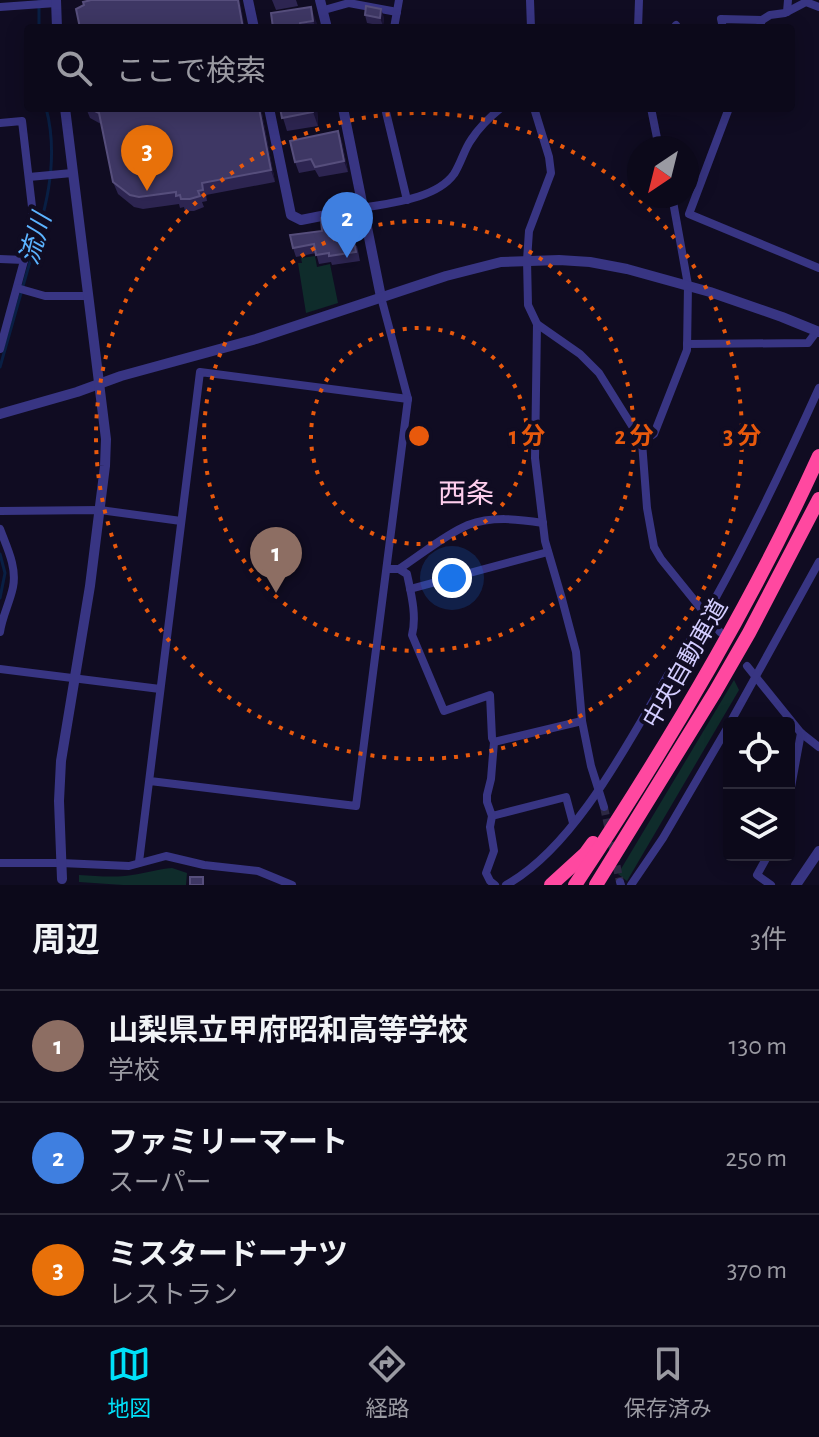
<!DOCTYPE html>
<html lang="ja">
<head>
<meta charset="utf-8">
<style>
  :root { --surface:#0c091a; --page:#151223; --text:#f1f3f6; --muted:#9a9aa2; --line:#2c2a39; --accent:#00e0f8 }
  body { margin:0; font-family:"Alegreya Sans","Noto Sans JP",sans-serif; background:var(--page); color:var(--text) }
  .controls { position:absolute; right:24px; bottom:24px; display:grid; overflow:hidden; border-radius:8px; box-shadow:0 4px 20px #0003 }
  .controls button { width:72px; height:72px; display:grid; place-items:center; padding:0; border:0; border-bottom:2px solid var(--line); background:var(--surface); color:var(--text); font:40px sans-serif }
  .compass { position:absolute; left:627px; top:136px; width:72px; height:72px; border-radius:50%; background:var(--surface); box-shadow:0 4px 20px #0003; rotate:215deg }
  .you { position:absolute; left:452px; top:578px; width:28px; height:28px; margin:-20px; border:6px solid #fff; border-radius:50%; background:#1a73e8; box-shadow:0 0 0 12px #1a73e833 }
  .badge { display:grid; place-items:center; width:52px; height:52px; border-radius:50%; background:var(--accent); color:#fff; font-size:26px; font-weight:700 }
  .pin { position:absolute; translate:-50% -66px; filter:drop-shadow(0 2px 4px #0008) }
  .pin::after { content:''; position:absolute; top:42px; width:28px; height:24px; background:inherit; clip-path:polygon(0 0,100% 0,50% 100%) }
  .list { margin:0; padding:0; list-style:none }
  h2 { display:flex; justify-content:space-between; align-items:center; height:104px; margin:0; padding:0 32px; font-size:34px }
  h2 small { font-size:26px; font-weight:400; color:var(--muted) }
  .list li { display:grid; grid-template-columns:52px 1fr auto; gap:24px; align-items:center; box-sizing:border-box; height:112px; padding:0 32px; border-top:2px solid var(--line) }
  .list b { display:block; font-size:30px; white-space:nowrap }
  .list p { margin:0; font-size:26px; white-space:nowrap; color:var(--muted) }
  .list em { font-size:26px; font-style:normal; color:var(--muted) }
  .icon { flex:none; width:44px; height:44px; fill:none; stroke:currentColor; stroke-width:2; stroke-linecap:round; stroke-linejoin:round }
  .map { position:relative; flex:none; width:819px; height:885px; overflow:hidden }
  .search { position:absolute; background:var(--surface); box-shadow:0 4px 20px #0003; left:24px; right:24px; top:24px; height:88px; display:flex; align-items:center; gap:20px; box-sizing:border-box; padding:0 28px; border-radius:8px; color:var(--muted); font-size:30px }
  .sheet { height:440px; background:var(--surface) }
  nav { display:flex; justify-content:space-around; align-items:center; box-sizing:border-box; height:112px; border-top:2px solid var(--line); background:var(--surface); font-size:22px; color:var(--muted) }
  nav a { display:grid; justify-items:center; gap:4px }
  nav .on { color:var(--accent) }
  .map>svg:first-child { display:block }
</style>
</head>
<body>
<div class="map">
<svg width="819" height="885" viewBox="0 0 819 885">
  <rect width="100%" height="100%" fill="#100c22"/>
  <g fill="#0f2c2b">
    <path d="M 315,256 L 317,267 L 330,264 L 338,303 L 306,313 L 298,263 L 302,263 L 301,258 Z"/>
    <path d="M 734,680 L 739,690 L 627,881 L 618,874 Z"/>
    <path d="M 172,868 L 187,873 L 186,885 L 123,885 L 79,882 L 79,875 C 97,876 115,878 132,875 C 146,873 158,869 172,868 Z"/>
  </g>
  <g fill="none" stroke-linecap="round" stroke-linejoin="round">
    <g stroke="#091f44" stroke-width="3">
      <path d="M 39,28 L 39,0"/>
      <path d="M 0,367 C 9,336 18,304 27,272 C 43,219 61,163 46,108"/>
      <path d="M 0,554 L 5,573 L 0,598"/>
    </g>
    <path stroke="#2d2943" stroke-width="8" stroke-dasharray="8 4" stroke-linecap="butt" d="M 604,807 L 620,882"/>
    <g stroke="#383583" stroke-width="8">
      <path d="M 530,0 L 531,28"/>
      <path d="M 0,7 L 56,3"/>
      <path d="M 324,10 L 349,3 L 397,12"/>
      <path d="M 787,12 L 788,0"/>
      <path d="M 676,25 L 678,28"/>
      <path d="M 394,28 L 399,0"/>
      <path d="M 638,28 L 639,0"/>
      <path d="M 723,28 L 721,19 L 762,20"/>
      <path d="M 759,28 L 762,20 L 770,15 L 785,13 L 806,2 L 819,7"/>
      <path d="M 385,108 L 407,200"/>
      <path d="M 534,108 L 549,157 L 551,173 L 529,231 L 527,260 L 528,305 L 537,324 L 535,458 L 545,541 L 562,599 L 576,652 L 582,721 L 591,766 L 604,807"/>
      <path d="M 651,108 L 659,148"/>
      <path d="M 729,108 L 689,214 L 819,268"/>
      <path d="M 0,123 L 22,121 L 34,224 L 0,349"/>
      <path d="M 29,177 L 72,173"/>
      <path d="M 362,208 C 390,203 436,199 454,174 C 461,163 464,150 471,140 C 478,129 491,116 501,108"/>
      <path d="M 0,259 L 24,260"/>
      <path d="M 17,288 L 45,296 L 89,296"/>
      <path d="M 381,297 L 408,399"/>
      <path d="M 537,324 L 580,354 L 599,373 L 642,442 L 647,508 L 654,547 L 661,559 L 720,632"/>
      <path d="M 687,344 L 808,343 L 817,331"/>
      <path d="M 642,442 L 654,434 L 687,350 L 688,285 L 672,196"/>
      <path d="M 0,511 L 100,510 L 181,521"/>
      <path d="M 0,529 C 7,548 17,567 13,587 C 10,602 2,617 0,632"/>
      <path d="M 387,569 L 399,569 C 419,556 446,534 468,525 C 492,516 518,519 543,523"/>
      <path d="M 399,569 L 407,574 C 411,593 417,616 412,635 L 444,711 L 490,695 L 492,738 L 494,742 L 491,779 L 487,795 L 487,802 L 492,816 L 566,797 L 573,823"/>
      <path d="M 410,589 L 548,552"/>
      <path d="M 747,666 L 801,733 L 819,747"/>
      <path d="M 0,669 L 160,689"/>
      <path d="M 730,723 L 819,562"/>
      <path d="M 494,742 L 582,721"/>
      <path d="M 789,798 L 801,733"/>
      <path d="M 492,816 L 490,827 L 494,851 L 486,873 L 490,881 L 495,885"/>
      <path d="M 768,855 L 757,875 L 771,885"/>
      <path d="M 139,862 L 200,372 L 408,399 L 356,806 L 150,781"/>
      <path d="M 0,863 L 61,863 L 129,866 L 166,856 L 204,865 L 258,871 L 292,885"/>
      <path d="M 620,882 L 621,885"/>
      <path d="M 506,885 C 572,849 625,749 662,685 C 679,655 700,627 716,597 C 754,529 787,459 819,388"/>
      <path d="M 631,885 L 663,838 L 729,725"/>
    </g>
    <g stroke="#383583" stroke-width="10">
      <path d="M 56,0 L 57,28"/>
      <path d="M 248,0 L 254,28"/>
      <path d="M 320,0 L 327,28"/>
      <path d="M 269,108 L 291,215 L 301,220 L 362,208"/>
      <path d="M 343,108 L 381,297"/>
      <path d="M 0,414 L 77,392 L 121,376 L 256,339 L 446,276 L 501,262 L 559,260 L 590,262 L 627,269 L 710,292 L 782,317 L 819,332"/>
      <path d="M 62,879 L 59,801 L 61,761 L 90,586 L 105,466 L 106,439 L 65,108"/>
      <path d="M 796,885 L 819,851"/>
    </g>
    <g stroke="#ff48a0" stroke-width="14">
      <path d="M 551,885 L 585,854 L 593,843"/>
      <path d="M 575,885 C 666,748 751,606 819,456"/>
      <path d="M 596,885 L 715,692 L 749,633 L 819,499"/>
    </g>
  </g>
  <g fill="#2d2551">
    <path d="M 272,0 L 296,0 L 298,6 L 276,10 Z"/>
    <path d="M 365,15 L 384,17 L 383,26 L 367,23 Z"/>
    <path d="M 316,21 L 317,28 L 273,28 Z"/>
    <path d="M 86,108 L 261,108 L 275,182 L 206,195 L 207,201 L 202,202 L 204,207 L 194,211 L 185,211 L 184,207 L 180,208 L 179,204 L 143,209 L 134,207 L 118,194 L 113,182 L 101,124 L 90,118 Z"/>
    <path d="M 280,108 L 317,108 L 318,126 L 287,131 Z"/>
    <path d="M 338,131 L 342,142 L 348,172 L 319,177 L 315,170 L 299,173 L 295,162 Z"/>
    <path d="M 333,216 L 340,240 L 357,246 L 360,261 L 332,265 L 331,262 L 319,264 L 316,253 L 296,257 L 293,248 L 322,231 Z"/>
  </g>
  <g fill="#1a1336">
    <path d="M 238,0 L 240,0 L 245,28 L 243,28 Z"/>
    <path d="M 311,7 L 316,21 L 317,28 L 316,28 L 313,21 Z"/>
    <path d="M 381,9 L 384,17 L 383,26 L 380,18 Z"/>
    <path d="M 259,108 L 261,108 L 275,182 L 271,170 Z"/>
    <path d="M 313,108 L 317,108 L 318,126 L 313,112 Z"/>
    <path d="M 338,131 L 342,142 L 348,172 L 344,161 Z"/>
  </g>
  <g fill="#3e3764" stroke="#564e7c" stroke-width="2">
    <path d="M 91,0 L 238,0 L 243,28 L 80,28 L 76,9 L 84,5 L 83,2 Z"/>
    <path d="M 366,6 L 381,9 L 380,18 L 365,15 Z"/>
    <path d="M 311,7 L 313,21 L 300,23 L 300,28 L 273,28 L 271,13 Z"/>
    <path d="M 89,108 L 259,108 L 271,170 L 202,183 L 203,190 L 198,191 L 200,196 L 190,199 L 181,199 L 180,195 L 176,196 L 176,192 L 139,197 L 130,195 L 113,182 L 99,113 Z"/>
    <path d="M 280,108 L 313,108 L 313,112 L 282,118 Z"/>
    <path d="M 338,131 L 344,161 L 315,167 L 311,159 L 295,162 L 290,141 Z"/>
    <path d="M 333,216 L 339,240 L 353,237 L 356,252 L 329,256 L 329,253 L 316,255 L 314,244 L 293,248 L 290,235 L 322,231 L 321,218 Z"/>
    <rect x="190" y="877" width="13" height="8"/>
  </g>
  <g fill="none" stroke="#e8590c" stroke-width="4" stroke-dasharray="4 8">
    <circle cx="419" cy="436" r="108"/>
    <circle cx="419" cy="436" r="215"/>
    <circle cx="419" cy="436" r="323"/>
  </g>
  <g text-anchor="middle" dominant-baseline="central" stroke-width="8" stroke-linejoin="round" paint-order="stroke">
    <g font-size="24" fill="#d3cdff" stroke="#100c22">
      <text transform="translate(686 664) rotate(-60)">中央自動車道</text>
    </g>
    <g font-size="26" font-style="italic" fill="#5bb3ff" stroke="#100c22">
      <text transform="translate(36 239) rotate(-74)">流川</text>
    </g>
    <g font-size="28" fill="#ffcfee" stroke="#100c22">
      <text x="466" y="495">西条</text>
    </g>
  </g>
  <circle cx="419" cy="436" r="12" fill="#e8590c" stroke="#100c22" stroke-width="4"/>
  <g font-size="24" text-anchor="middle" font-weight="bold" fill="#e8590c" stroke="#100c22" stroke-width="8" stroke-linejoin="round" paint-order="stroke">
    <text x="527" y="444">1 分</text>
    <text x="634" y="444">2 分</text>
    <text x="742" y="444">3 分</text>
  </g>
</svg>
<div class="controls">
<button><svg class="icon" aria-label="locate" viewBox="0 0 24 24"><circle cx="12" cy="12" r="6"/><path d="M12 2v4M12 18v4M2 12h4M18 12h4"/></svg></button>
<button><svg class="icon" aria-label="layers" viewBox="0 0 24 24"><path d="M12 4l9 5-9 5-9-5zM3 14l9 5 9-5"/></svg></button>
</div>
<svg class="compass" viewBox="-18 -18 36 36"><path d="M0-13l5 13h-10z" fill="#e53935"/><path d="M0 13l5-13h-10z" fill="#9a9aa2"/></svg>
<div class="you"></div>
<div class="pin badge" style="left:276px;top:593px;background:#8d6e63">1</div>
<div class="pin badge" style="left:347px;top:258px;background:#3f7fe0">2</div>
<div class="pin badge" style="left:147px;top:191px;background:#e8710a">3</div>
<div class="search"><svg class="icon" aria-label="search" viewBox="0 0 24 24"><circle cx="10" cy="10" r="6"/><path d="M15 15l6 6"/></svg>ここで検索</div>
</div>
<section class="sheet">
<h2>周辺<small>3件</small></h2>
<ul class="list">
<li><span class="badge" style="background:#8d6e63">1</span><div><b>山梨県立甲府昭和高等学校</b><p>学校</p></div><em>130 m</em></li>
<li><span class="badge" style="background:#3f7fe0">2</span><div><b>ファミリーマート</b><p>スーパー</p></div><em>250 m</em></li>
<li><span class="badge" style="background:#e8710a">3</span><div><b>ミスタードーナツ</b><p>レストラン</p></div><em>370 m</em></li>
</ul>
</section>
<nav>
<a class="on"><svg class="icon" aria-label="map" viewBox="0 0 24 24"><path d="M3 6l6-2 6 2 6-2v14l-6 2-6-2-6 2zM9 4v14M15 6v14"/></svg>地図</a>
<a><svg class="icon" aria-label="directions" viewBox="0 0 24 24"><path d="M12 3l9 9-9 9-9-9zM9 14v-3h6M13 9l2 2-2 2"/></svg>経路</a>
<a><svg class="icon" aria-label="saved" viewBox="0 0 24 24"><path d="M7 4h10v16l-5-4-5 4z"/></svg>保存済み</a>
</nav>
</body>
</html>
